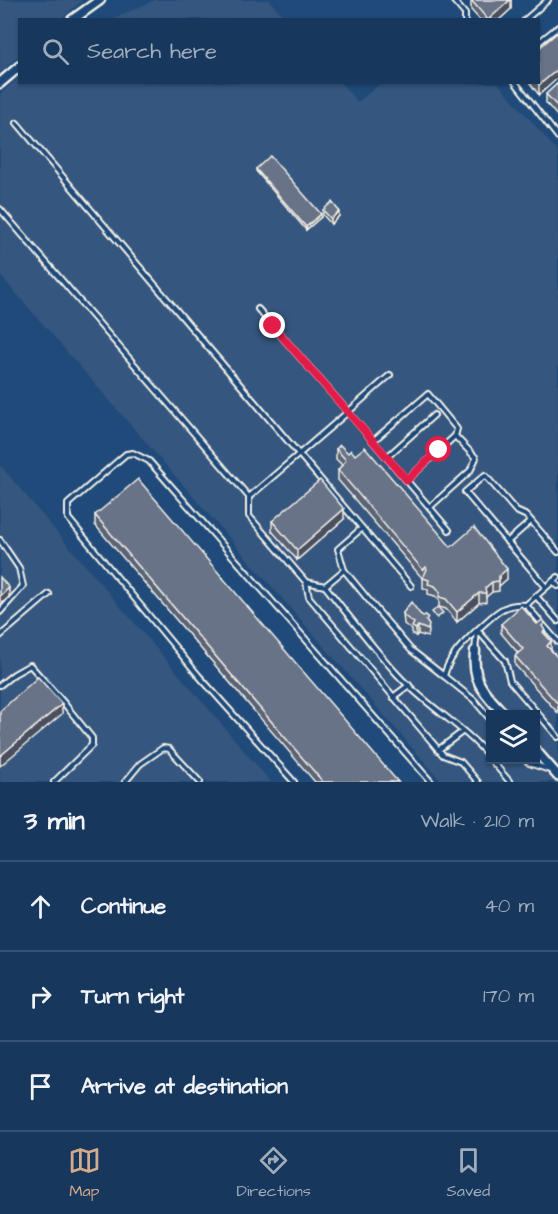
<!DOCTYPE html>
<html lang="en">
<head>
<meta charset="utf-8">
<style>
  :root { --surface:#17385c; --page:#244365; --text:#f1f3f6; --muted:#9eacbb; --line:#365272; --accent:#d6ab8b }
  body { margin:0; font-family:"Architects Daughter",sans-serif; background:var(--page); color:var(--text) }
  .controls { position:absolute; right:18px; bottom:18px; display:grid; overflow:hidden; border-radius:0px; box-shadow:0 2px 4px #0004 }
  .controls button { width:54px; height:54px; display:grid; place-items:center; padding:0; border:0; border-bottom:2px solid var(--line); background:var(--surface); color:var(--text); font:30px sans-serif }
  .stop { position:absolute; width:18px; height:18px; margin:-14px; border:4px solid #e11d48; border-radius:50%; background:#fff }
  .stop.end { background:#e11d48; border-color:#fff; box-shadow:0 2px 6px #0008 }
  .list { margin:0; padding:0; list-style:none }
  h2 { display:flex; justify-content:space-between; align-items:center; height:78px; margin:0; padding:0 24px; font-size:26px }
  h2 small { font-size:20px; font-weight:400; color:var(--muted) }
  .list li { display:grid; grid-template-columns:39px 1fr auto; gap:18px; align-items:center; box-sizing:border-box; height:90px; padding:0 24px; border-top:2px solid var(--line) }
  .list b { display:block; font-size:22px; white-space:nowrap }
  .list em { font-size:20px; font-style:normal; color:var(--muted) }
  .icon { flex:none; width:33px; height:33px; fill:none; stroke:currentColor; stroke-width:2; stroke-linecap:round; stroke-linejoin:round }
  .map { position:relative; flex:none; width:558px; height:782px; overflow:hidden }
  .search { position:absolute; background:var(--surface); box-shadow:0 2px 4px #0004; left:18px; right:18px; top:18px; height:66px; display:flex; align-items:center; gap:15px; box-sizing:border-box; padding:0 21px; border-radius:0px; color:var(--muted); font-size:22px }
  .sheet { height:348px; background:var(--surface) }
  nav { display:flex; justify-content:space-around; align-items:center; box-sizing:border-box; height:84px; border-top:2px solid var(--line); background:var(--surface); font-size:16px; color:var(--muted) }
  nav a { display:grid; justify-items:center; gap:3px }
  nav .on { color:var(--accent) }
  .map>svg:first-child { display:block }
</style>
</head>
<body>
<div class="map">
<svg width="558" height="782" viewBox="0 0 558 782">
  <rect width="100%" height="100%" fill="#1f4a7a"/>
  <filter id="ink" filterUnits="userSpaceOnUse"><feTurbulence type="fractalNoise" baseFrequency=".0167" numOctaves="2"/><feDisplacementMap in="SourceGraphic" scale="12" xChannelSelector="R" yChannelSelector="G"/><feConvolveMatrix kernelMatrix="1 2 1 2 8 2 1 2 1" color-interpolation-filters="sRGB"/></filter>
  <g filter="url(#ink)">
    <g fill="#35567e" fill-rule="evenodd">
      <path d="M 0,0 L 83,0 L 61,19 L 20,20 L 19,56 L 0,73 Z"/>
      <path d="M 155,0 L 269,0 L 286,19 L 112,19 Z"/>
      <path d="M 19,78 L 20,82 L 340,82 L 358,102 L 381,83 L 498,83 L 558,152 L 558,782 L 442,782 L 0,275 L 0,94 ZM 490,714 L 536,714 L 536,760 L 490,760 Z"/>
      <path d="M 0,465 L 78,557 L 271,782 L 0,782 Z"/>
    </g>
    <g fill="none" stroke-linecap="round" stroke-linejoin="round">
      <g stroke="#f4f1e8" stroke-width="8">
        <g id="service">
          <path d="M 453,0 L 465,14 L 465,20"/>
          <path d="M 525,20 L 548,0"/>
          <path d="M 538,43 L 558,27"/>
          <path d="M 515,82 L 558,137"/>
          <path d="M 17,123 L 362,528 L 338,549 L 344,570 L 376,609 L 411,650 L 444,676"/>
          <path d="M 0,209 L 249,497 L 348,412 L 258,309"/>
          <path d="M 390,375 L 348,412 L 449,530"/>
          <path d="M 373,441 L 428,394 L 457,429 L 455,436 L 407,480"/>
          <path d="M 387,457 L 434,415"/>
          <path d="M 249,497 L 249,516 L 306,582 L 325,586 L 344,570"/>
          <path d="M 430,507 L 470,471 L 476,458 L 455,436"/>
          <path d="M 362,528 L 411,586"/>
          <path d="M 0,540 L 19,568 L 23,586 L 0,612"/>
          <path d="M 507,542 L 531,521"/>
          <path d="M 553,581 L 558,586"/>
          <path d="M 306,582 L 309,597 L 443,755 L 461,762 L 478,782"/>
          <path d="M 325,586 C 349,616 372,647 398,675 C 426,706 464,726 490,758"/>
          <path d="M 546,587 L 465,492 L 485,475 L 516,511 L 527,516 L 558,552"/>
          <path d="M 536,596 L 558,621"/>
          <path d="M 526,605 L 558,642"/>
          <path d="M 0,636 L 49,594"/>
          <path d="M 475,651 L 477,630 C 495,615 501,603 526,605 L 558,577"/>
          <path d="M 0,685 L 14,674 L 30,665 L 63,702 L 92,738 L 92,745 L 54,782"/>
          <path d="M 393,697 L 409,685"/>
          <path d="M 490,719 L 474,700 L 444,676 C 449,656 463,644 477,630 L 505,661 L 510,681 L 558,737"/>
          <path d="M 438,750 L 462,732"/>
          <path d="M 491,760 L 510,782"/>
          <path d="M 526,760 L 529,763 L 550,770"/>
          <path d="M 125,782 L 140,764 L 163,748 L 169,749 L 200,782"/>
          <path d="M 294,782 L 199,676 L 68,518 L 68,504 L 126,454 L 133,453 L 149,461 L 431,782"/>
        </g>
      </g>
      <g stroke="#f4f1e8" stroke-width="13">
        <g id="minor">
          <path d="M 72,20 L 100,0"/>
          <path d="M 0,83 L 20,66"/>
          <path d="M 475,651 C 472,683 484,692 504,714"/>
          <path d="M 536,751 L 558,776"/>
        </g>
      </g>
      <use href="#service" stroke="#1f4a7a" stroke-width="4"/>
      <use href="#minor" stroke="#1f4a7a" stroke-width="8"/>
    </g>
    <g fill="#5a6375" stroke="#f4f1e8" stroke-width="1.5">
      <path d="M 471,0 L 511,0 L 511,9 L 499,20 L 480,20 L 471,10 Z"/>
      <path d="M 558,32 L 539,95 L 529,82 L 538,82 Z"/>
      <path d="M 558,83 L 558,117 L 546,103 L 546,94 Z"/>
      <path d="M 256,169 L 321,217 L 306,230 L 256,171 Z"/>
      <path d="M 323,210 L 339,216 L 331,224 L 323,215 Z"/>
      <path d="M 336,449 L 348,453 L 355,455 L 451,547 L 507,579 L 499,586 L 499,591 L 492,592 L 486,597 L 486,602 L 479,603 L 457,622 L 446,609 L 439,607 L 439,600 L 435,596 L 428,594 L 428,589 L 423,588 L 423,579 L 338,480 L 338,470 L 342,465 L 336,459 Z"/>
      <path d="M 95,515 L 398,782 L 315,782 L 95,525 Z"/>
      <path d="M 344,519 L 297,560 L 272,531 L 272,521 Z"/>
      <path d="M 403,613 L 420,614 L 423,616 L 428,624 L 429,632 L 428,637 L 418,634 L 416,636 L 412,634 L 412,630 L 404,624 Z"/>
      <path d="M 501,624 L 537,624 L 545,629 L 545,635 L 551,650 L 558,658 L 558,713 L 515,665 L 515,656 L 518,653 L 501,633 Z"/>
    </g>
    <g fill="#4a505f" stroke="#f4f1e8" stroke-width="1.5">
      <path d="M 510,0 L 511,0 L 511,9 L 499,20 L 488,20 Z"/>
      <path d="M 558,69 L 558,78 L 539,95 L 539,85 Z"/>
      <path d="M 339,211 L 339,216 L 331,224 L 331,219 Z"/>
      <path d="M 321,214 L 321,217 L 306,230 L 306,227 Z"/>
      <path d="M 344,509 L 344,519 L 297,560 L 297,550 Z"/>
      <path d="M 507,569 L 507,579 L 499,586 L 499,576 Z"/>
      <path d="M 492,582 L 492,592 L 486,597 L 485,588 Z"/>
      <path d="M 9,588 L 9,597 L 0,605 L 0,596 Z"/>
      <path d="M 479,593 L 479,603 L 457,622 L 457,612 Z"/>
      <path d="M 418,626 L 418,634 L 416,636 L 416,629 Z"/>
      <path d="M 551,641 L 551,651 L 547,646 Z"/>
      <path d="M 62,704 L 62,714 L 0,766 L 0,756 Z"/>
    </g>
    <g fill="#697388" stroke="#f4f1e8" stroke-width="1.5">
      <path d="M 471,0 L 510,0 L 488,20 Z"/>
      <path d="M 558,32 L 558,69 L 539,85 L 537,82 L 538,82 L 538,49 Z"/>
      <path d="M 558,83 L 558,107 L 546,94 Z"/>
      <path d="M 270,156 L 321,214 L 306,227 L 256,169 Z"/>
      <path d="M 332,202 L 339,211 L 331,219 L 323,210 Z"/>
      <path d="M 340,445 L 348,453 L 351,450 L 355,455 L 365,447 L 451,547 L 474,527 L 507,569 L 499,576 L 499,581 L 492,582 L 485,588 L 486,593 L 479,593 L 457,612 L 446,599 L 439,597 L 440,592 L 435,586 L 428,584 L 429,580 L 423,578 L 427,569 L 426,567 L 423,570 L 338,470 L 346,460 L 336,449 Z"/>
      <path d="M 138,479 L 398,782 L 323,782 L 95,515 Z"/>
      <path d="M 320,480 L 344,509 L 297,550 L 272,521 Z"/>
      <path d="M 0,577 L 9,588 L 0,596 Z"/>
      <path d="M 411,602 L 420,614 L 423,616 L 426,615 L 428,618 L 426,621 L 429,625 L 428,630 L 418,626 L 416,629 L 412,627 L 414,623 L 404,616 L 403,613 Z"/>
      <path d="M 521,606 L 537,624 L 542,620 L 545,623 L 542,626 L 545,630 L 543,632 L 551,641 L 547,646 L 558,658 L 558,704 L 515,656 L 523,649 L 501,624 Z"/>
      <path d="M 438,607 L 443,613 L 437,618 L 432,612 Z"/>
      <path d="M 38,677 L 62,704 L 0,756 L 0,711 Z"/>
    </g>
  </g>
  <g fill="none" stroke-linecap="round" stroke-linejoin="round" filter="url(#ink)">
    <path stroke="#e11d48" stroke-width="8" d="M 273,326 L 407,480 L 439,450"/>
  </g>
</svg>
<div class="controls">
<button><svg class="icon" aria-label="layers" viewBox="0 0 24 24"><path d="M12 4l9 5-9 5-9-5zM3 14l9 5 9-5"/></svg></button>
</div>
<div class="stop" style="left:439px;top:450px"></div>
<div class="stop end" style="left:273px;top:326px"></div>
<div class="search"><svg class="icon" aria-label="search" viewBox="0 0 24 24"><circle cx="10" cy="10" r="6"/><path d="M15 15l6 6"/></svg>Search here</div>
</div>
<section class="sheet">
<h2>3 min<small>Walk · 210 m</small></h2>
<ul class="list">
<li><svg class="icon" aria-label="ahead" viewBox="0 0 24 24"><path d="M12 20V5M6 11l6-6 6 6"/></svg><div><b>Continue</b></div><em>40 m</em></li>
<li><svg class="icon" aria-label="right" viewBox="0 0 24 24"><path d="M7 20v-9h11M14 6l5 5-5 5"/></svg><div><b>Turn right</b></div><em>170 m</em></li>
<li><svg class="icon" aria-label="arrive" viewBox="0 0 24 24"><path d="M6 21V4h12l-3 4 3 4H6"/></svg><div><b>Arrive at destination</b></div></li>
</ul>
</section>
<nav>
<a class="on"><svg class="icon" aria-label="map" viewBox="0 0 24 24"><path d="M3 6l6-2 6 2 6-2v14l-6 2-6-2-6 2zM9 4v14M15 6v14"/></svg>Map</a>
<a><svg class="icon" aria-label="directions" viewBox="0 0 24 24"><path d="M12 3l9 9-9 9-9-9zM9 14v-3h6M13 9l2 2-2 2"/></svg>Directions</a>
<a><svg class="icon" aria-label="saved" viewBox="0 0 24 24"><path d="M7 4h10v16l-5-4-5 4z"/></svg>Saved</a>
</nav>
</body>
</html>
